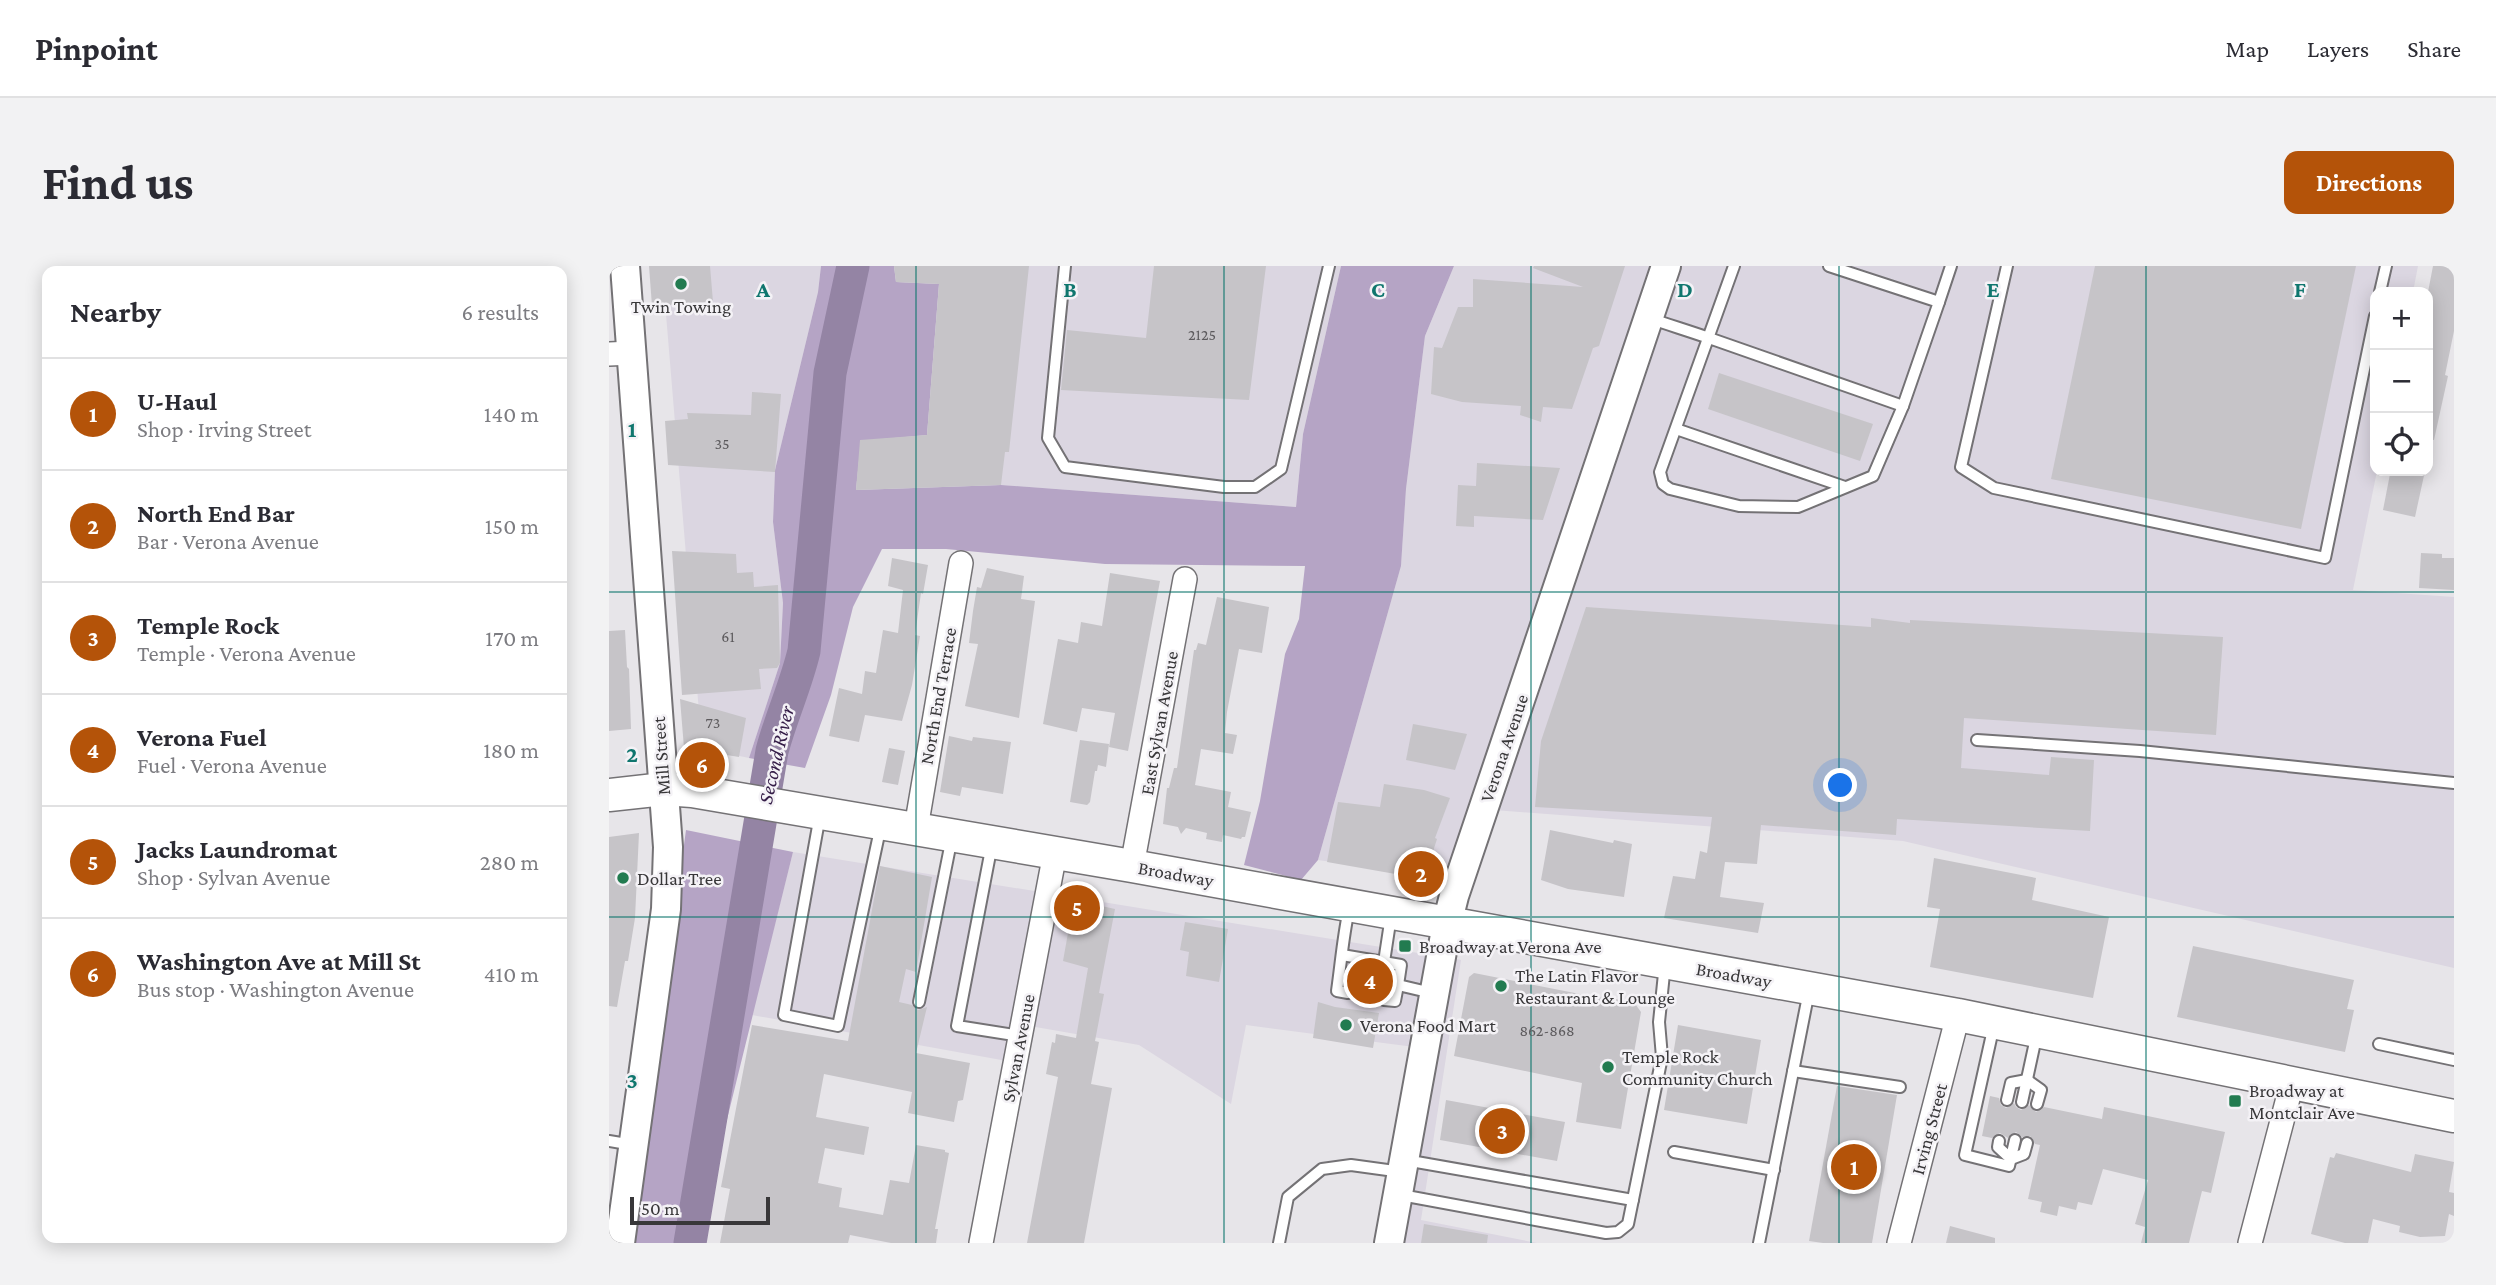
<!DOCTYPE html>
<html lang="en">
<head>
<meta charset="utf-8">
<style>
  :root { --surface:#fff; --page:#f2f2f3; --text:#2b2b33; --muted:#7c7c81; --line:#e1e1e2; --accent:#b45309 }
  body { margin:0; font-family:"Crimson Pro",serif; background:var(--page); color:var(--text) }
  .controls { position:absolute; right:21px; top:21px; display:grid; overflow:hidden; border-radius:14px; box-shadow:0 4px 18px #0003 }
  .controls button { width:63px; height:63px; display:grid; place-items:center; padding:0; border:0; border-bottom:2px solid var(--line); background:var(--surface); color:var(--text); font:35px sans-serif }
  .scale { position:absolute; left:21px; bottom:18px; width:140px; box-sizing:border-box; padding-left:7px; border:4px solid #383739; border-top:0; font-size:19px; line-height:24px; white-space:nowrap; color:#383739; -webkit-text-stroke:5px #f4f2f6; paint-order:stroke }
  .you { position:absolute; left:1232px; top:520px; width:24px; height:24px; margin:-18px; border:5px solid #fff; border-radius:50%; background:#1a73e8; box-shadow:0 0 0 10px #1a73e833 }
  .badge { display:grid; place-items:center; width:46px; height:46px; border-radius:50%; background:var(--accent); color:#fff; font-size:23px; font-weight:700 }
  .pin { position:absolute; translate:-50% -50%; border:4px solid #fff; box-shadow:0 2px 7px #0006 }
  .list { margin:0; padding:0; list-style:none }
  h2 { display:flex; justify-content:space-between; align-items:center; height:91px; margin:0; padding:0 28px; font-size:30px }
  h2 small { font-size:23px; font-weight:400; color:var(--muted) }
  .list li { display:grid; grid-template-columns:46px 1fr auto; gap:21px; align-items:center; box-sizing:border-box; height:112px; padding:0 28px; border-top:2px solid var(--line) }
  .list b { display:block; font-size:26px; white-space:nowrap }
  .list p { margin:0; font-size:23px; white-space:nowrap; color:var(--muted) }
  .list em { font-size:23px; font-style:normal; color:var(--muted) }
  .icon { flex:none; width:38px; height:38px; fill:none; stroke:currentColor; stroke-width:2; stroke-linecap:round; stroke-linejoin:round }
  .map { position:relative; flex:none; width:1845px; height:977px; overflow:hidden; border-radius:14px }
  header { display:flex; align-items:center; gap:42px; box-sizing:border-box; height:98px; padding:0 35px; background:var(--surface); border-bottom:2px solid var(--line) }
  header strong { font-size:33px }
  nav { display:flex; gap:38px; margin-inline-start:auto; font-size:24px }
  .intro { display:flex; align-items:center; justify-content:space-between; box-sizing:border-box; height:168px; padding:0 42px }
  h1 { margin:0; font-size:49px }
  .button { padding:18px 32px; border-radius:14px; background:var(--accent); color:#fff; font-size:24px; font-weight:700 }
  main { display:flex; gap:42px; padding:0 42px }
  aside { flex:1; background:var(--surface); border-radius:14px; box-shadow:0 4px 18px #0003 }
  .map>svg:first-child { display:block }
</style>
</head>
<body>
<header>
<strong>Pinpoint</strong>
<nav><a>Map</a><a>Layers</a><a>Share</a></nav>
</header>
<div class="intro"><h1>Find us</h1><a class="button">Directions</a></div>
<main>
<aside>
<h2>Nearby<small>6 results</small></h2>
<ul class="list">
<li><span class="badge">1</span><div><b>U-Haul</b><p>Shop · Irving Street</p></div><em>140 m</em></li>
<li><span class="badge">2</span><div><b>North End Bar</b><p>Bar · Verona Avenue</p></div><em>150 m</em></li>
<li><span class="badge">3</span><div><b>Temple Rock</b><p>Temple · Verona Avenue</p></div><em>170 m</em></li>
<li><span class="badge">4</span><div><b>Verona Fuel</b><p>Fuel · Verona Avenue</p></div><em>180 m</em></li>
<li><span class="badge">5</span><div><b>Jacks Laundromat</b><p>Shop · Sylvan Avenue</p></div><em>280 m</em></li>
<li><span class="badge">6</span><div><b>Washington Ave at Mill St</b><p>Bus stop · Washington Avenue</p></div><em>410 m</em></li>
</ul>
</aside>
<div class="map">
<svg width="1845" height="977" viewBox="0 0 1845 977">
  <rect width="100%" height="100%" fill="#e7e5e9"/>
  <g fill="#dbd6e1">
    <path d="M 53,0 L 212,0 L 209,26 L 166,204 L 164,256 L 174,337 L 171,397 L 140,492 L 93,482 Z"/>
    <path d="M 285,0 L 732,0 L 694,168 L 687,241 L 392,219 L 247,224 L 251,174 L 318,168 L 330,18 L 287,16 Z"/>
    <path d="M 845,0 L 1809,0 L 1804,26 L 1766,26 L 1768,205 L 1744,324 L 1845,331 L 1845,702 L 1294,575 L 872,543 L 847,614 L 709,594 L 792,300 L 797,223 L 816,70 Z"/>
    <path d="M 184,586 L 852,694 L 812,954 L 928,977 L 776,977 L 813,782 L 637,759 L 622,838 L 530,779 L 415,759 L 409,797 L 143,749 Z"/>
  </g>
  <g fill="#b5a4c5">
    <path d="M 212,0 L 285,0 L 287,16 L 330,18 L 318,169 L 252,175 L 247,224 L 392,219 L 687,241 L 694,168 L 732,0 L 845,0 L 816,70 L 797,223 L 792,300 L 709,594 L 692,614 L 635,599 L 651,535 L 676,388 L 690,353 L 696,300 L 496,298 L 337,283 L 273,283 L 244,341 L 222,429 L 196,502 L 140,492 L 171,397 L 174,337 L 164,256 L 166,204 L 209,26 Z"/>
    <path d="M 77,564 L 184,586 L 108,894 L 95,977 L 21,977 Z"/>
  </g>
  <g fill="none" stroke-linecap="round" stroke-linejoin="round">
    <path stroke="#9484a4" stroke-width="33" d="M 81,977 L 163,485 C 172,451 187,419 195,385 L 221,107 L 244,0"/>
  </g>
  <g fill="#c6c4c8">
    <path d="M 40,0 L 101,0 L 104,36 L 43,40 Z"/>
    <path d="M 285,0 L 420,0 L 400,186 L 396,186 L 392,219 L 247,224 L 251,174 L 318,169 L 330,18 L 287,16 Z"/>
    <path d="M 545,0 L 657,0 L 640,134 L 452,124 L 458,64 L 537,72 Z"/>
    <path d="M 925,0 L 1016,0 L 990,80 L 984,82 L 963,143 L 934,141 L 932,156 L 911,149 L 912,140 L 853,136 L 822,128 L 825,81 L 833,82 L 849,41 L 864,41 L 864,13 L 974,21 L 924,2 Z"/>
    <path d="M 1486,0 L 1747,0 L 1692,263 L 1442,213 Z"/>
    <path d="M 1824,0 L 1845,0 L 1845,65 L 1836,109 L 1839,110 L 1825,174 L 1819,173 L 1819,26 Z"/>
    <path d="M 1110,107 L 1264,158 L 1251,195 L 1099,143 Z"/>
    <path d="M 143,126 L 172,128 L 166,206 L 59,199 L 56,155 L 79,153 L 78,147 L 142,149 Z"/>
    <path d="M 868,197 L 951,202 L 934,254 L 865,250 L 865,261 L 847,260 L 849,219 L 867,220 Z"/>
    <path d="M 1784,205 L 1816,205 L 1806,251 L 1774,244 L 1781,208 L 1784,208 Z"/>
    <path d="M 63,285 L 127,288 L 128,307 L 144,306 L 145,321 L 169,319 L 171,397 L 168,402 L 150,403 L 152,423 L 73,429 Z"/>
    <path d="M 1812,287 L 1833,288 L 1833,292 L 1845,292 L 1845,324 L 1810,322 Z"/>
    <path d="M 283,292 L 319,299 L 314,328 L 312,327 L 306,369 L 311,370 L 303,419 L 293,455 L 256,449 L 250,476 L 220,470 L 230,422 L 253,428 L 256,405 L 267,407 L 274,364 L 289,367 L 294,324 L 279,320 Z"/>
    <path d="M 378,302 L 415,310 L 412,333 L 426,335 L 410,452 L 356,440 L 369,378 L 360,377 L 364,345 L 368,321 L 372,322 Z"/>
    <path d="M 501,307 L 551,315 L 519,485 L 500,481 L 506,447 L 473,442 L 468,466 L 434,458 L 449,373 L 469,377 L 472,356 L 493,360 Z"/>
    <path d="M 608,331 L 660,341 L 653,387 L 630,383 L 618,446 L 616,467 L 628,469 L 624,488 L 592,483 L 586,519 L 622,526 L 619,541 L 642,546 L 636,571 L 633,571 L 632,573 L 614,569 L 613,576 L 597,573 L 598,567 L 577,562 L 572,568 L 569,561 L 554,558 L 558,522 L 560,522 L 565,502 L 568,502 L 585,384 L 587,384 L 589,377 L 597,379 Z"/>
    <path d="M 977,341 L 1262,361 L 1262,352 L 1301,357 L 1301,354 L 1614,371 L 1607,469 L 1355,452 L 1352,502 L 1440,509 L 1442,491 L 1485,494 L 1481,565 L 1288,553 L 1287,569 L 1152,559 L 1148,598 L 1116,596 L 1111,631 L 1155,637 L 1149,667 L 1055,652 L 1064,610 L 1086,613 L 1091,585 L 1098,587 L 1103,551 L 926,541 L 932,475 Z"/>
    <path d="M 16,364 L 18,401 L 20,403 L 22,463 L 0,465 L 0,365 Z"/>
    <path d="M 71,433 L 137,452 L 130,491 L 75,482 Z"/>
    <path d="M 804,458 L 858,468 L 846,504 L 797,494 Z"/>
    <path d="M 340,470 L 363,475 L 364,471 L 402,476 L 394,528 L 353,521 L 351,530 L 331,526 Z"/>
    <path d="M 471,474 L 500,478 L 497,501 L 489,499 L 488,505 L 486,505 L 481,536 L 478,539 L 461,536 Z"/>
    <path d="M 280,482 L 296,485 L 289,519 L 273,516 Z"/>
    <path d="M 775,518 L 815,524 L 841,532 L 826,572 L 828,573 L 815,613 L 718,596 L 729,536 L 771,541 Z"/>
    <path d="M 941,564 L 1004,577 L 1005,574 L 1023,578 L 1015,631 L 959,623 L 932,614 Z"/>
    <path d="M 30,567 L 26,652 L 19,695 L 16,695 L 8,741 L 0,740 L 0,571 Z"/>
    <path d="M 1325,592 L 1427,612 L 1423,634 L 1500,651 L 1484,732 L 1321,701 L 1331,643 L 1318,641 Z"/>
    <path d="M 271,600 L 323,611 L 307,706 L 297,703 L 290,736 L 303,739 L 309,744 L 318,741 L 307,787 L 361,797 L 354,834 L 349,835 L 345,856 L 299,847 L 303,826 L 215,808 L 207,851 L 260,861 L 255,889 L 216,882 L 209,917 L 233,922 L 230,941 L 274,949 L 281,914 L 300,917 L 307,879 L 336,884 L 336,886 L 340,887 L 326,963 L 329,963 L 327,977 L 282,977 L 241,969 L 239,977 L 111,977 L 121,923 L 112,921 L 143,759 L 239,775 Z"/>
    <path d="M 470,635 L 506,643 L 490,727 L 495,728 L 486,775 L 490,776 L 482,818 L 503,822 L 475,977 L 418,977 L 449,811 L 437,808 L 443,776 L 446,777 L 447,768 L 467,772 L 479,702 L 454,695 L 464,639 Z"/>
    <path d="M 576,656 L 619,663 L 610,716 L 577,710 L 580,686 L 571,684 Z"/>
    <path d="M 1584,680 L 1745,714 L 1738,743 L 1745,744 L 1736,786 L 1568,751 Z"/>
    <path d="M 865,707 L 986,731 L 1024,735 L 1032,746 L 1012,863 L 967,856 L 973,817 L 845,790 L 860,711 Z"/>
    <path d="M 709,736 L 726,741 L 770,747 L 764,782 L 704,772 Z"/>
    <path d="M 1069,759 L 1152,774 L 1138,858 L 1055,844 Z"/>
    <path d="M 1228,820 L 1288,829 L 1263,977 L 1214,977 L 1200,975 Z"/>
    <path d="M 1381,830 L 1390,832 L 1392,839 L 1397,842 L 1405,837 L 1407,841 L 1412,844 L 1420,839 L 1427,846 L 1435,841 L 1493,853 L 1495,841 L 1616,866 L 1602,927 L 1593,925 L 1580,977 L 1532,977 L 1536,961 L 1526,958 L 1539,914 L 1494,903 L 1483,939 L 1469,936 L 1467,944 L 1450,940 L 1448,950 L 1431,946 L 1433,936 L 1419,933 L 1431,879 L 1426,878 L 1421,870 L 1413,871 L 1407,866 L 1399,872 L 1391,867 L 1383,872 L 1373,870 Z"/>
    <path d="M 837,834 L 956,856 L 948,895 L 831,874 Z"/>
    <path d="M 1727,887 L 1802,906 L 1806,888 L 1845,896 L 1840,926 L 1845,927 L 1845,950 L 1840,948 L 1836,970 L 1811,971 L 1790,966 L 1791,960 L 1764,953 L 1759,977 L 1736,977 L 1702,968 L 1721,891 L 1725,892 Z"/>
    <path d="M 815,958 L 879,969 L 878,977 L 812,977 Z"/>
    <path d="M 1341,960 L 1386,972 L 1386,977 L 1337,977 Z"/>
  </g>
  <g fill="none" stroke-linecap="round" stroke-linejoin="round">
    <g stroke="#747275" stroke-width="14">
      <g id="service">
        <path d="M 456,0 L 439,172 L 456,201 L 615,221 L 646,221 L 672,203 L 720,0"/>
        <path d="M 1220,0 L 1330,36 L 1294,140"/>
        <path d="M 1398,0 L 1352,201 L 1385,222 L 1716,292 L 1766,50"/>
        <path d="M 1771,26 L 1777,0"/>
        <path d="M 1330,36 L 1342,0"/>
        <path d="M 1040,52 C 1060,59 1080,65 1100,72 L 1294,140 L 1264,210 L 1189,241 L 1130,240 L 1061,223 L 1054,218 L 1051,206 L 1125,0"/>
        <path d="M 1067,163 L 1236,221"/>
        <path d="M 1368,474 L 1531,485 L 1845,517"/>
        <path d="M 211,549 L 175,749 L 229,760 L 272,559"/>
        <path d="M 383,578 L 348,760 L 411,770"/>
        <path d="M 733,689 L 792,699 L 789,719 L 779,717"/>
        <path d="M 775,696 L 782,650"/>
        <path d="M 739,727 L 728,725 C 732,697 734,670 740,643"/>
        <path d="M 775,734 L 786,735 L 789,719 L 823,727"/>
        <path d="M 310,736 L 343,571"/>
        <path d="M 1385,759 L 1356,889 L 1400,900 L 1406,874"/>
        <path d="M 1770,778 L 1845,794"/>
        <path d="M 1184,805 L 1291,821"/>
        <path d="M 1398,834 L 1402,817 L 1418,814 L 1432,824 L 1428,838"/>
        <path d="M 1413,836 L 1428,767"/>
        <path d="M 0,875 L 24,879"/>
        <path d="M 1390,875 L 1389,881 L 1402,893 L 1415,888 L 1418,877"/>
        <path d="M 1065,886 L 1165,904"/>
        <path d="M 796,894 L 1024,934"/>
        <path d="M 792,929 L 997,967 L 1009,966 L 1019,958 L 1053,791 L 1050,756 L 1056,698"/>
        <path d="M 670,977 L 679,931 L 713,903 L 742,899 L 793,906"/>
        <path d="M 1150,977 L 1200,725"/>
      </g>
    </g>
    <g stroke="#747275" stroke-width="26">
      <g id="minor">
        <path d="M 0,88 L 23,87"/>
        <path d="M 307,562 L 352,297"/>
        <path d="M 523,600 L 576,313"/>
        <path d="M 372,977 L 446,587"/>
        <path d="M 1290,977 L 1349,749"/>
        <path d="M 1641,977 L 1683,817"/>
      </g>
    </g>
    <g stroke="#747275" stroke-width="32">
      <g id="tertiary">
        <path d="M 11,977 L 57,643 L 59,581 L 16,0"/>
        <path d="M 780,977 L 838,658 L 845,630 L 1057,0"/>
      </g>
    </g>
    <g stroke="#747275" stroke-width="35">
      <path id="secondary" d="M 0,529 L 55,523 L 83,525 L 523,600 L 1349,749 L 1845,850"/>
    </g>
    <use href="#service" stroke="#fff" stroke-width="10"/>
    <use href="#minor" stroke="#fff" stroke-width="23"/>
    <use href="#tertiary" stroke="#fff" stroke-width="28"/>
    <use href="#secondary" stroke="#fff" stroke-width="32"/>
  </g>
  <path fill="none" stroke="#0f766e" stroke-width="2" stroke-opacity="0.55" d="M 307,0 L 307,977M 615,0 L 615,977M 922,0 L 922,977M 1230,0 L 1230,977M 1537,0 L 1537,977M 0,326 L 1845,326M 0,651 L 1845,651"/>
  <g fill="#227b50" stroke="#f4f2f6" stroke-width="2.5">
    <circle cx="72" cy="18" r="7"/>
    <circle cx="14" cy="612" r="7"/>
    <rect x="789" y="673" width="14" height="14" rx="3.5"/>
    <circle cx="892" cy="720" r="7"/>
    <circle cx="737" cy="759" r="7"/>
    <circle cx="999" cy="801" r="7"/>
    <rect x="1619" y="828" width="14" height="14" rx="3.5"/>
  </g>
  <g text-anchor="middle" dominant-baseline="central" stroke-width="5" stroke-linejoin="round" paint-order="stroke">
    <g font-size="16" fill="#5c5a5d">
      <text x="593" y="68">2125</text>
      <text x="113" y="177">35</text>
      <text x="119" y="370">61</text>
      <text x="104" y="456">73</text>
      <text x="938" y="764">862-868</text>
    </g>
    <g font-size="19" fill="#383739" stroke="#f4f2f6" text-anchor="start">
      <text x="72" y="40" text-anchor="middle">Twin Towing</text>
      <text x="28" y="612">Dollar Tree</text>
      <text x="810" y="680">Broadway at Verona Ave</text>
      <text x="906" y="709">The Latin Flavor<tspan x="906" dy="22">Restaurant &amp; Lounge</tspan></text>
      <text x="751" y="759">Verona Food Mart</text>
      <text x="1013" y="790">Temple Rock<tspan x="1013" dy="22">Community Church</tspan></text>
      <text x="1640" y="824">Broadway at<tspan x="1640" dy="22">Montclair Ave</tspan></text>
    </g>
    <g font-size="19" fill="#383739" stroke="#f4f2f6">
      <text transform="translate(329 430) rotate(-80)">North End Terrace</text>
      <text transform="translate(550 457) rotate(-80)">East Sylvan Avenue</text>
      <text transform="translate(895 482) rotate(-71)">Verona Avenue</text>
      <text transform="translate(52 490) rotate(-94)">Mill Street</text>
      <text transform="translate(567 608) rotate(10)">Broadway</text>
      <text transform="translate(1125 709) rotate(10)">Broadway</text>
      <text transform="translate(409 782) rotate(-79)">Sylvan Avenue</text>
      <text transform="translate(1320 863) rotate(-75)">Irving Street</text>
    </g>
    <g font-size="21" font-style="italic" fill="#341c47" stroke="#f4f2f6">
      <text transform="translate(167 489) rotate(-77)">Second River</text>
    </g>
  </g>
  <g font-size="23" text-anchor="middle" font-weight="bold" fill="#0f766e" stroke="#f4f2f6" stroke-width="5" stroke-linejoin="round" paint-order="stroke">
    <text x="154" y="31">A</text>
    <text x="461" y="31">B</text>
    <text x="769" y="31">C</text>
    <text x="1076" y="31">D</text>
    <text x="1384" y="31">E</text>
    <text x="1691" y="31">F</text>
    <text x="23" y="171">1</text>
    <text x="23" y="496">2</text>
    <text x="23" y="822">3</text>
  </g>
</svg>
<div class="controls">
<button>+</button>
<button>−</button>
<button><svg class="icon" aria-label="locate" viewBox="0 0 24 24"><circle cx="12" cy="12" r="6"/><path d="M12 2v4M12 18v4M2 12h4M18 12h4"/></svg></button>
</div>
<div class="scale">50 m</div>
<div class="you"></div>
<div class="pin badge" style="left:1245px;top:901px">1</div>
<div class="pin badge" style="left:812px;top:608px">2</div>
<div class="pin badge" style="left:893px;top:865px">3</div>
<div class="pin badge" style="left:761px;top:715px">4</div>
<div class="pin badge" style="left:468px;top:642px">5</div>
<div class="pin badge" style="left:93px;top:499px">6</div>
</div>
</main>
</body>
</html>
